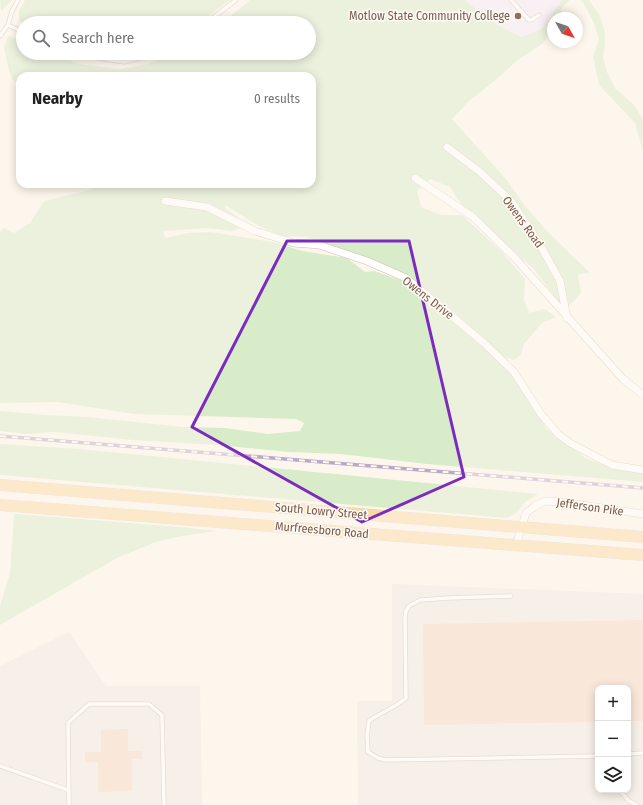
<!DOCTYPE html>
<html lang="en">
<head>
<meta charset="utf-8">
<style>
  :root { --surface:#fff; --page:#f6f6f6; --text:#222; --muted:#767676; --line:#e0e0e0 }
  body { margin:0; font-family:"Fira Sans Condensed",sans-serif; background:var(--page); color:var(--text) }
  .controls { position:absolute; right:12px; bottom:12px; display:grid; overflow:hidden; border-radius:8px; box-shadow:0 2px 10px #0003 }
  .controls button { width:36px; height:36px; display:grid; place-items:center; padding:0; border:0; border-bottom:1px solid var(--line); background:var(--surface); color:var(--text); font:20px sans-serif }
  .compass { position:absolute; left:547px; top:12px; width:36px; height:36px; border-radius:50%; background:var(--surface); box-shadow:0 2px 10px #0003; rotate:130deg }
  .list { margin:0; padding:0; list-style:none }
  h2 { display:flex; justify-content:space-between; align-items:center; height:52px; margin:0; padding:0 16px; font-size:17px }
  h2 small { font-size:13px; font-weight:400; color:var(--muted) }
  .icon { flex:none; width:22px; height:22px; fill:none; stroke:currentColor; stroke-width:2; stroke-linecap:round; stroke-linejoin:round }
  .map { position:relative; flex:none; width:643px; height:805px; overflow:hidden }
  .search { position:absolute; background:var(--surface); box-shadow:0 2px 10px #0003; left:16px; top:16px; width:300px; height:44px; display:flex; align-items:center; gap:10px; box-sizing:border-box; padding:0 14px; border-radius:22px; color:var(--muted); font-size:15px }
  .panel { position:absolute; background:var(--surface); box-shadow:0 2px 10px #0003; left:16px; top:72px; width:300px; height:116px; border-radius:12px }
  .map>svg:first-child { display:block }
</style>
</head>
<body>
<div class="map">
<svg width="643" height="805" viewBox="0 0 643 805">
  <rect width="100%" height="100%" fill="#fdf6ec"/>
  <g fill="#efe9e4" fill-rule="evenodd">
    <path d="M 392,584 L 643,594 L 643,805 L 358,805 L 357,701 L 392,701 ZM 598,688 L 628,688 L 628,790 L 598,790 Z"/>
    <path d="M 69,632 L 106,686 L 200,686 L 202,805 L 0,805 L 0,666 Z"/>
  </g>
  <path fill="#f3e8fa" d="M 464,0 L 562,0 L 542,29 L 522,37 L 497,25 Z"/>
  <g fill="#d8ecc9">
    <path d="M 0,0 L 12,0 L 1,11 Z"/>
    <path d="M 25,0 L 230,0 L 199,23 L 23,23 L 19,21 L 19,11 Z"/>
    <path d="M 250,0 L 464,0 L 497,25 L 522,37 L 542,29 L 562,0 L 570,0 L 562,7 L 560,18 L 553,18 L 553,30 L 542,44 L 518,60 L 492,83 L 469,101 L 452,119 L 507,180 L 525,206 L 547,231 L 590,273 L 578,274 L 581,293 L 569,306 L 558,301 L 534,269 L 508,248 L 462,205 L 450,187 L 430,179 L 417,191 L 421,207 L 441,215 L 462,215 L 502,252 L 525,279 L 524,300 L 529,313 L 545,309 L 556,317 L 542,323 L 524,344 L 521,355 L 514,360 L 504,357 L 445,304 L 406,276 L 324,243 L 306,237 L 282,236 L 259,226 L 225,205 L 225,208 L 249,225 L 233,231 L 207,228 L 163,231 L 165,238 L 188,233 L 211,232 L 273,242 L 302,251 L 347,258 L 365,272 L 374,271 L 406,282 L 489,352 L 515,377 L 547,429 L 587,459 L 612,467 L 643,472 L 643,482 L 427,464 L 341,454 L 289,452 L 217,445 L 133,440 L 55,432 L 25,434 L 0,431 L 0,411 L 46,415 L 88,417 L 183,427 L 224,428 L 268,434 L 300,431 L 304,423 L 296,419 L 134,414 L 58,402 L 0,403 L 0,232 L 4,228 L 14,233 L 30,223 L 44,201 L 86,191 L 103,184 L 312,184 L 312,76 L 20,76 L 20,85 L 13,80 L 9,71 L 4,47 L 8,36 L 23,41 L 23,53 L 53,53 L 79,64 L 120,69 L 148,64 L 172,53 L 309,53 L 309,23 L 222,23 Z"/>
    <path d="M 580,0 L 589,0 L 599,14 L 605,32 L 605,44 L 603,58 L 607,72 L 615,88 L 634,105 L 643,119 L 643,152 L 635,123 L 599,85 L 593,56 L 599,40 L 594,23 L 583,2 Z"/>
    <path d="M 89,53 L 137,53 L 122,57 Z"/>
    <path d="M 0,444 L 80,449 L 538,494 L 525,502 L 516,513 L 507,518 L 0,475 Z"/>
    <path d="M 17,514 L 181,527 L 217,531 L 182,536 L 156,542 L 117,558 L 0,625 L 0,606 L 10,573 L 14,515 Z"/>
  </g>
  <g fill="#f3d5c3">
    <path d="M 643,620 L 643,721 L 628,721 L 628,688 L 598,688 L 598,722 L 424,725 L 423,624 Z"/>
    <path d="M 128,729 L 128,751 L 142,751 L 142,759 L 132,759 L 132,791 L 98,792 L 98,762 L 85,762 L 85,752 L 101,752 L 101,730 Z"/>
  </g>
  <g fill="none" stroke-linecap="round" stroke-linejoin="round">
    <g stroke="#d1beb0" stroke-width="5">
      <g id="service">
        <path d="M 511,0 L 529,20 L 531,20 L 539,15"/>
        <path d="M 206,23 L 236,0"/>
        <path d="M 8,25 L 23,32"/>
        <path d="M 0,36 L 8,25 L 12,11 L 18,0"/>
        <path d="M 67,53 L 124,62 L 159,53"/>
        <path d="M 511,596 L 449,598 L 420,600 L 409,606 L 406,611 L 405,618 L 406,698 C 395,708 381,712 369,721 L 367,736 L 368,752 L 378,758 L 386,760 L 598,756"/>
        <path d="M 628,754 L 643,753"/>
        <path d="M 0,766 L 68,790"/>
        <path d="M 619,790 L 629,801 L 637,805"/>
        <path d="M 69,805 L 68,723 L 89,704 L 149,704 L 162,715 L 164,805"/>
      </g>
    </g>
    <g stroke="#d1beb0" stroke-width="8">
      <g id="minor">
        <path d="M 447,147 L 480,172 L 511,201 L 538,241 L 560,281 L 567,318"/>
        <path d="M 415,178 L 473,217 L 514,257 L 623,379 L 643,395"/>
        <path d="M 165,201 L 207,207 L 255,231 L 294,243 L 319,245 L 367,261 L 406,278 L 484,343 L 514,372 L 541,414 L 558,434 L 570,443 L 612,465 L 643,470"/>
        <path d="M 516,545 L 526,513 L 535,506 L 545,501 L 561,502 L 643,514"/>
      </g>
    </g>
    <g stroke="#dad1cd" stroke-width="12">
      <g id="primary">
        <path d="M 0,485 L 643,537"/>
        <path d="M 0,505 L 643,555"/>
      </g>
    </g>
    <use href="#service" stroke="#fff" stroke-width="3.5"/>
    <use href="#minor" stroke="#fff" stroke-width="7"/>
    <use href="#primary" stroke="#fbd9a5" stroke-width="11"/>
    <g stroke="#b9a8c9" stroke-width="3.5">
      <path id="rail" d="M 0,436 L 643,488"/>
    </g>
    <use href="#rail" stroke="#fffaf3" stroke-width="2" stroke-dasharray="6" stroke-linecap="butt"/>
  </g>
  <path d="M0 0H643V805H0ZM 287,241 L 409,241 L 464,477 L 362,522 L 192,427 Z" fill="#fdf6ec" fill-opacity=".55" fill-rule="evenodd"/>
  <path fill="none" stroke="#7b2cbf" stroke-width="3" stroke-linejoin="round" d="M 287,241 L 409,241 L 464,477 L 362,522 L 192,427 Z"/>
  <circle fill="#8d6e63" stroke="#fffaf3" stroke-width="1.5" cx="518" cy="16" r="4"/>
  <g text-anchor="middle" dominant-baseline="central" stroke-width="3" stroke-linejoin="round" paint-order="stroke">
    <g font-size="12" fill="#785e54" stroke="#fffaf3" text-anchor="end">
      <text x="510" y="16">Motlow State Community College</text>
    </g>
    <g font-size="12" fill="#7a5c4d" stroke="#fffaf3">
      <text transform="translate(523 222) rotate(54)">Owens Road</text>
      <text transform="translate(428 298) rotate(38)">Owens Drive</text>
      <text transform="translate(590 507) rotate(8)">Jefferson Pike</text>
      <text transform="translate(321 511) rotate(5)">South Lowry Street</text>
      <text transform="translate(322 530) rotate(5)">Murfreesboro Road</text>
    </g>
  </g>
</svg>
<div class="controls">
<button>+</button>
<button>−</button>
<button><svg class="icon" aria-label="layers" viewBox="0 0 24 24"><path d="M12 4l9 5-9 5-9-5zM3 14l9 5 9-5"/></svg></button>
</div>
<svg class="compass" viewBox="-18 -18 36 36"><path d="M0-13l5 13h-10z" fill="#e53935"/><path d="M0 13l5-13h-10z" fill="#767676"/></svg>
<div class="search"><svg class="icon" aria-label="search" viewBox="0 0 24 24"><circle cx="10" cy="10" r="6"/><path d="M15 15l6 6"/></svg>Search here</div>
<section class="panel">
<h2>Nearby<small>0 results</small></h2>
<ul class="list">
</ul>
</section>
</div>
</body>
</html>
